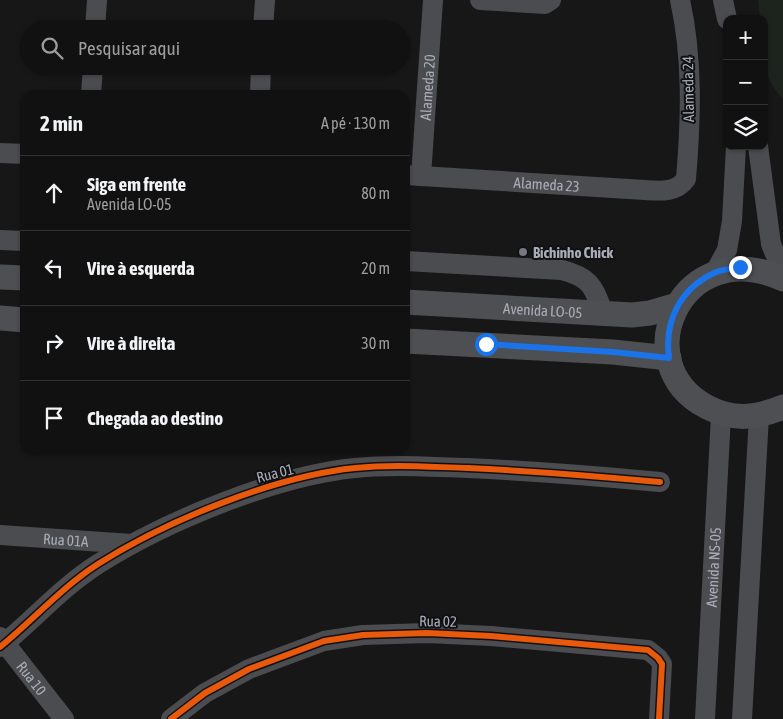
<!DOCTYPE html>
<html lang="pt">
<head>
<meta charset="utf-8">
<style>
  :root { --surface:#111; --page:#1a1a1a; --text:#f1f3f6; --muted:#9c9d9f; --line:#303131 }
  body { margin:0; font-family:"Asap Condensed",sans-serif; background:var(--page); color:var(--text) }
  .controls { position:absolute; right:15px; top:15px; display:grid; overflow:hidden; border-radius:10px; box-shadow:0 1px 4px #0004 }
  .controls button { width:45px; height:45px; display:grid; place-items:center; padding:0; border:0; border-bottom:1px solid var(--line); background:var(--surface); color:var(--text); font:25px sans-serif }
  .stop { position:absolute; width:15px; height:15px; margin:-11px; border:4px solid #1a73e8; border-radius:50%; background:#fff }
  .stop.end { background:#1a73e8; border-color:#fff; box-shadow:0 1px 5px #0008 }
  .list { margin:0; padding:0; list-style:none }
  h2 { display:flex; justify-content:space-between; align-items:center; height:65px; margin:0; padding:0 20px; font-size:21px }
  h2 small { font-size:16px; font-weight:400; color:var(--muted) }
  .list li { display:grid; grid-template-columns:32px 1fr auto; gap:15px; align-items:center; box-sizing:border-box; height:75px; padding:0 20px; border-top:1px solid var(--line) }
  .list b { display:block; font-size:19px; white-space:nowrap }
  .list p { margin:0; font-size:16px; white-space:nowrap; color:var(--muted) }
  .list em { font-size:16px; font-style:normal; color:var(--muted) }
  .icon { flex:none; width:28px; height:28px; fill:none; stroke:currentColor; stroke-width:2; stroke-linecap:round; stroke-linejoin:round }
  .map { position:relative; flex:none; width:783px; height:719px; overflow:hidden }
  .search { position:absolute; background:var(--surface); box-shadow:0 1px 4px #0004; left:20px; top:20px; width:390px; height:55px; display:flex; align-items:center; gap:12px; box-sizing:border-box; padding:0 18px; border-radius:28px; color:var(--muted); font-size:19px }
  .panel { position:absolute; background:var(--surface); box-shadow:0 1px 4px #0004; left:20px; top:90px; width:390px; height:365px; border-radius:15px }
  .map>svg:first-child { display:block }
</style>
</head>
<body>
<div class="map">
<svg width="783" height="719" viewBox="0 0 783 719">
  <rect width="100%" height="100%" fill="#171717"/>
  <path fill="#1d241e" d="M 758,0 L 783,0 L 783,99 C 758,72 764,53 764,19 L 760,19 Z"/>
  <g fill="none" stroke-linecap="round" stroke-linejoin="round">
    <g stroke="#4b4c50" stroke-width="20">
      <path d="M 480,0 L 545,4 L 551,0"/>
      <path d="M 723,0 L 727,19"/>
      <path d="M 95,29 L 97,0"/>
      <path d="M 263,29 L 265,0"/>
      <path d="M 91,95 L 93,66"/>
      <path d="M 260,95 L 261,66"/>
      <path d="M 758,146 L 771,244 L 783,273"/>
      <path d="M 0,153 L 25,154"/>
      <path id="s1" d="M 405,175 L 645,190 C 660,191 676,193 686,179 C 691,120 693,58 680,0"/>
      <path id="s2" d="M 421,176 L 433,0"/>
      <path d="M 0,240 L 25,241"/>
      <path d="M 405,261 L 562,270 C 592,278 593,287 604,314"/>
      <path d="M 715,272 L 727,250 L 732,221 L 736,146"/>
      <path id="s3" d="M 0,535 L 132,544"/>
      <path id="s4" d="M 0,637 L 64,719"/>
      <path d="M 0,647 C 33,620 62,587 98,564 C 166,521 275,476 355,468 C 393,464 430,467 468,468 C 532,471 596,476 660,482"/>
      <path d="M 171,719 L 205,693 L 249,669 L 324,641 L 363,635 L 427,633 L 491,636 L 648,650 L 658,658 L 662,664 L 659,719"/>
      <path id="s5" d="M 705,719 L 721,415"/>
      <path d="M 742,719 L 759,416"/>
    </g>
    <g stroke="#4d4f52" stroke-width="25">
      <path d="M 0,277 L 25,278"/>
      <path d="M 783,279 C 681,232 624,364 707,407 C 734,421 756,418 783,407"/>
      <path id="s6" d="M 405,302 L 632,315 L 650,313 L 677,305"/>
      <path d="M 0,318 L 25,320"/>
      <path d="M 405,341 L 613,352 L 669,358"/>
    </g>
    <g stroke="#111113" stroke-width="9">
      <g id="cycleway">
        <path d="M 0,647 C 33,620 62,587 98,564 C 166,521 275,476 355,468 C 393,464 430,467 468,468 C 532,471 596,476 660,482"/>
        <path d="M 171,719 L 205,693 L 249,669 L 324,641 L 363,635 L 427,633 L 491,636 L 648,650 L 658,658 L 662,664 L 659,719"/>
      </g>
    </g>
    <use href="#cycleway" stroke="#e8590c" stroke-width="6"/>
  </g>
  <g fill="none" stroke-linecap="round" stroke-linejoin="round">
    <path stroke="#1a73e8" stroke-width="6" d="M 486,344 L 613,352 L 669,358 C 664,321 680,289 714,273 C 722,269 732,269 740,267"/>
  </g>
  <circle fill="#757880" stroke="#111113" stroke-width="2" cx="523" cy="252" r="5"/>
  <g text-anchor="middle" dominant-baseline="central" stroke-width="4" stroke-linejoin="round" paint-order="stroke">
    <g font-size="15" fill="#a8adb8" stroke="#111113">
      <text stroke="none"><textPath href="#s2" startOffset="89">Alameda 20</textPath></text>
      <text transform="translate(688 89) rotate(-91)">Alameda 24</text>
      <text stroke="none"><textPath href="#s1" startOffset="142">Alameda 23</textPath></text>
      <text stroke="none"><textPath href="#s6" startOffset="138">Avenida LO-05</textPath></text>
      <text transform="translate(275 473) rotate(-14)">Rua 01</text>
      <text stroke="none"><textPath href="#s3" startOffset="66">Rua 01A</textPath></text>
      <text stroke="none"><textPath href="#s5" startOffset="152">Avenida NS-05</textPath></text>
      <text transform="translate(438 621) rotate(1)">Rua 02</text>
      <text stroke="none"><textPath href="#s4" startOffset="52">Rua 10</textPath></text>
    </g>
    <g font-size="15" font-weight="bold" fill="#a8adb8" stroke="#111113" text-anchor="start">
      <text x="533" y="252">Bichinho Chick</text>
    </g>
  </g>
</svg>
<div class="controls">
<button>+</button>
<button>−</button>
<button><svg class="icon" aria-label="layers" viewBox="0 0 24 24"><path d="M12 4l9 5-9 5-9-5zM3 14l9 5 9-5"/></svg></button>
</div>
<div class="stop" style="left:486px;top:344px"></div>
<div class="stop end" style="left:740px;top:267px"></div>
<div class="search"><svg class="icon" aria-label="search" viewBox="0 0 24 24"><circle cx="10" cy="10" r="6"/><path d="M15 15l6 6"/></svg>Pesquisar aqui</div>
<section class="panel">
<h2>2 min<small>A pé · 130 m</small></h2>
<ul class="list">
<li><svg class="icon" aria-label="ahead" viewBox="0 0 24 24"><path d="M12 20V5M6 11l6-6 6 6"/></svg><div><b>Siga em frente</b><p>Avenida LO-05</p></div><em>80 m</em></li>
<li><svg class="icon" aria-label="left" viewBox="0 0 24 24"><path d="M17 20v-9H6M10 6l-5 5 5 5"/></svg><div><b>Vire à esquerda</b></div><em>20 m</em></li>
<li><svg class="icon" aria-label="right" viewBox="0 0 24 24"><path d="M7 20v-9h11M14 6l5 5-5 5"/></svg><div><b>Vire à direita</b></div><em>30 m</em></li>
<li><svg class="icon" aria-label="arrive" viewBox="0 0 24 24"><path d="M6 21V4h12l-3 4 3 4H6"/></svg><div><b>Chegada ao destino</b></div></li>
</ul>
</section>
</div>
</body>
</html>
